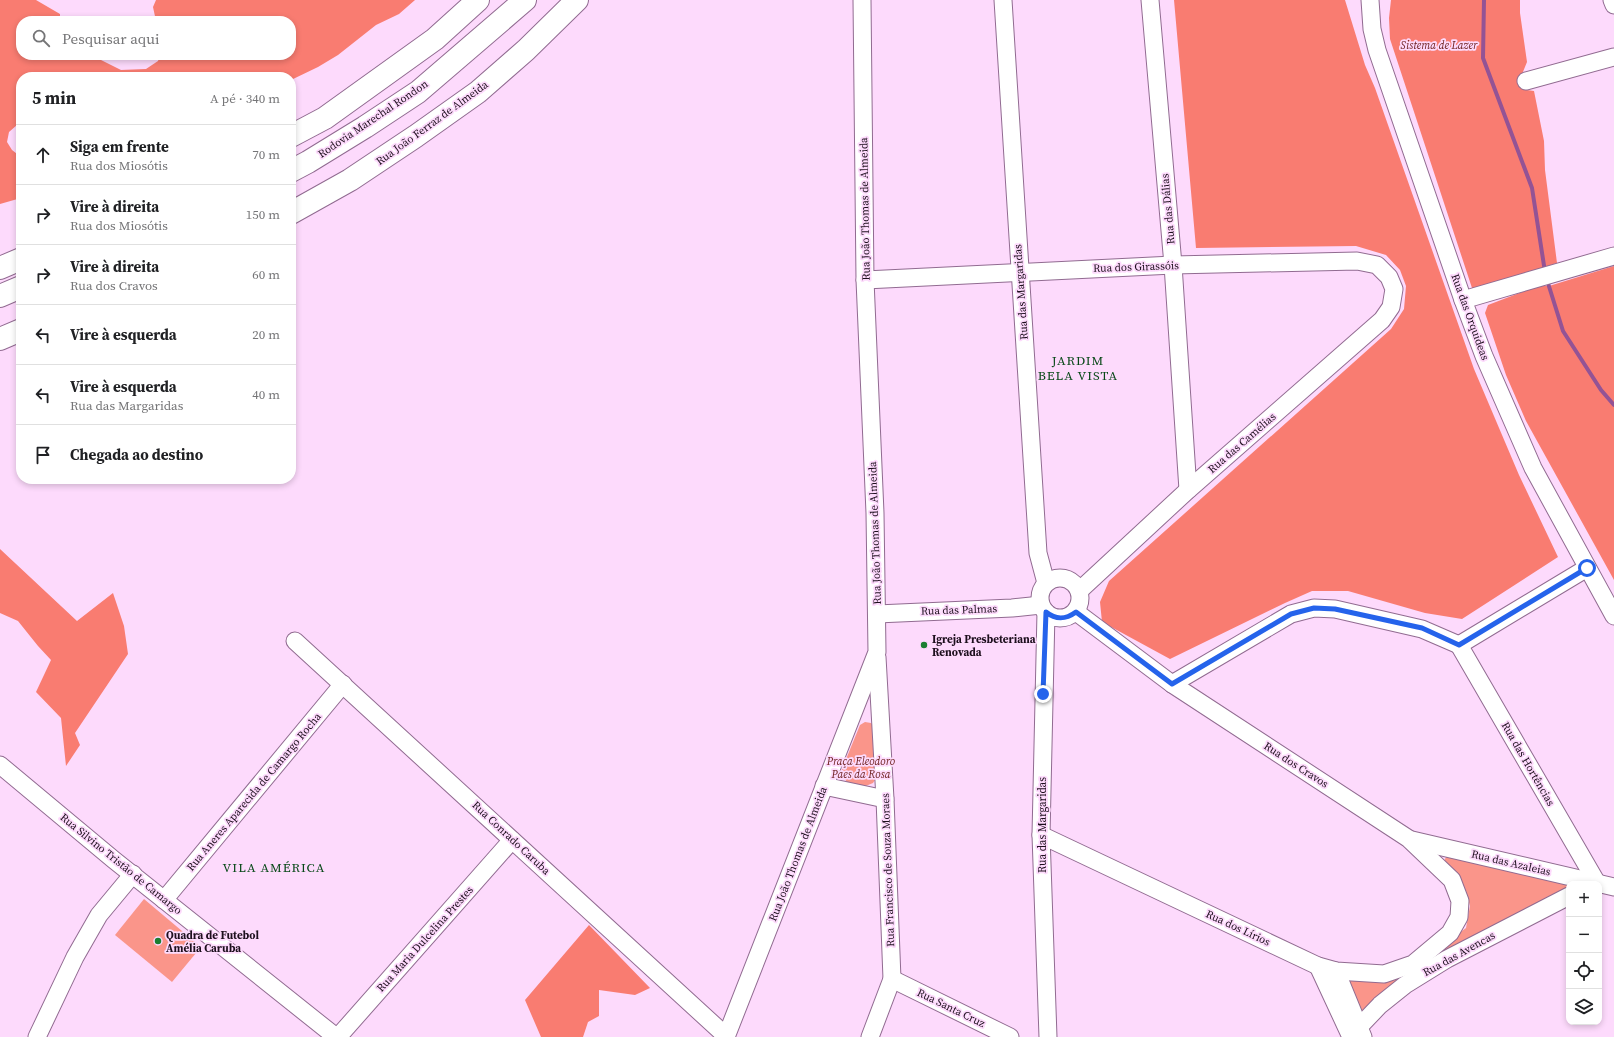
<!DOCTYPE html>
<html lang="pt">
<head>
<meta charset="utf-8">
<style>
  :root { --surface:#fff; --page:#f6f6f6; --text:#202124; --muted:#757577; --line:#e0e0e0 }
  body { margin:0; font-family:"Source Serif 4",serif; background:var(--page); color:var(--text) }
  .controls { position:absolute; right:12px; bottom:12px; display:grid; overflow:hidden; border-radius:8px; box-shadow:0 2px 6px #0003 }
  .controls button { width:36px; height:36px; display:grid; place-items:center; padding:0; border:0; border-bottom:1px solid var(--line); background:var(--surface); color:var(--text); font:20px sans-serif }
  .stop { position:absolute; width:12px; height:12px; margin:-9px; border:3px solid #2563eb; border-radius:50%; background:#fff }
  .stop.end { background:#2563eb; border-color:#fff; box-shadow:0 1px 4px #0008 }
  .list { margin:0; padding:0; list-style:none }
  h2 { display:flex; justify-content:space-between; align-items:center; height:52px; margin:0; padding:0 16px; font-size:17px }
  h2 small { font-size:13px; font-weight:400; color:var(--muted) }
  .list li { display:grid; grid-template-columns:26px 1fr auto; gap:12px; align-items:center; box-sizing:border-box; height:60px; padding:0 16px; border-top:1px solid var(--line) }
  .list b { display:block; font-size:15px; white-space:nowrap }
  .list p { margin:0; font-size:13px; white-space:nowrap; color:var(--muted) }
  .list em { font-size:13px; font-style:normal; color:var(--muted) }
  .icon { flex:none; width:22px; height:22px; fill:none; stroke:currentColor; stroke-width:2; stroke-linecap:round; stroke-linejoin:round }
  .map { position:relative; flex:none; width:1614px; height:1037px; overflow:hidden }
  .search { position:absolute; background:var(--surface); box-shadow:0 2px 6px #0003; left:16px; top:16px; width:280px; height:44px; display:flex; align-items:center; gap:10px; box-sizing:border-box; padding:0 14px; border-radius:16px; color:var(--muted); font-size:15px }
  .panel { position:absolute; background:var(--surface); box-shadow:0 2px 6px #0003; left:16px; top:72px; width:280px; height:412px; border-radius:16px }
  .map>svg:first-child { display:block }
</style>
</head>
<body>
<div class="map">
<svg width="1614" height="1037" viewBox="0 0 1614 1037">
  <rect width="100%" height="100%" fill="#fddafc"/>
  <g fill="#fa958a">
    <path d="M 865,722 L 871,723 L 875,728 L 878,775 L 873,783 L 861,788 L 848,784 L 843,776 L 842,769 L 860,725 Z"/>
    <path d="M 1447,855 L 1566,883 L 1569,889 L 1389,988 L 1359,1013 L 1345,977 L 1411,968 L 1466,928 L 1470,906 L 1466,891 L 1444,861 Z"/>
    <path d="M 144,899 L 201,947 L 172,982 L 115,935 Z"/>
  </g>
  <g fill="#f97c71">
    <path d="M 0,0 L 36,0 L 60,14 L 60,21 L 21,21 L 21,55 L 91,55 L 121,70 L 146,69 L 158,61 L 160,55 L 291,55 L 291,21 L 156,21 L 153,7 L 156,0 L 415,0 L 399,14 L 376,25 L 338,55 L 318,67 L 291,80 L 291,77 L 21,77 L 21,125 L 17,125 L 9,132 L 7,142 L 12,150 L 21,157 L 21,198 L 0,204 Z"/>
    <path d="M 1174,0 L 1345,0 L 1365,65 L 1375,88 L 1474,369 L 1519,475 L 1558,557 L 1462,619 L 1425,613 L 1348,591 L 1312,591 L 1285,603 L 1170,659 L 1102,622 L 1100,602 L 1109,581 L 1391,329 L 1404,309 L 1406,286 L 1400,270 L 1386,255 L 1356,246 L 1196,248 Z"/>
    <path d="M 1391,0 L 1520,0 L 1520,13 L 1527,62 L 1520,79 L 1521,85 L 1527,90 L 1534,91 L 1544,141 L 1545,170 L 1557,263 L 1478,289 L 1472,288 L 1390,39 L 1389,18 Z"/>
    <path d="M 1614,266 L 1614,580 L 1526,421 L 1506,375 L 1485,313 L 1488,305 L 1538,286 L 1549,286 Z"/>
    <path d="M 0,549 L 77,621 L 113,593 L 124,626 L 128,654 L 75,733 L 80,745 L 66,766 L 61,718 L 36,692 L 51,660 L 38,646 L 18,621 L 0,613 Z"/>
    <path d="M 589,925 L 650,988 L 635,995 L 599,990 L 599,1016 L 588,1022 L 583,1037 L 541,1037 L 525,1000 Z"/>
  </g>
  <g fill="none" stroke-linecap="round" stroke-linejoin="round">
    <g stroke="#935395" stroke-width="4">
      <path d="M 1484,0 L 1483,58 L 1532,188 L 1545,272"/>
      <path d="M 1547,280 L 1563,331 L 1601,390 L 1614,405"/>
    </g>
    <g stroke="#916b91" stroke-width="19">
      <g id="minor">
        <path d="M 1003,0 L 1038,553 L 1046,583"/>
        <path d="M 1150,0 L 1173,265 L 1188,490"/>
        <path d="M 1370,0 L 1372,29 L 1377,50 L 1463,300 L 1484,356 L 1533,468 L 1614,616"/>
        <path d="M 1612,0 L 1614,5"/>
        <path d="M 1526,81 L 1614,57"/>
        <path d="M 865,280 L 1173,265 L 1357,261 L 1377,265 L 1389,277 L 1394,289 L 1391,307 L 1382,320 L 1188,490 L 1079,591"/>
        <path d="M 1463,300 L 1614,256"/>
        <circle cx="1060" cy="598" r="20"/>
        <path d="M 1046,612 L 1041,835 L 1048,1037"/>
        <path d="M 877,614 L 1012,608 L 1041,605"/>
        <path d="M 295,641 L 726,1036"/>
        <path d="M 1459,645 L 1597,883"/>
        <path d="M 1459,645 L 1587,568"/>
        <path d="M 1172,684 L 1291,614 L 1314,608 L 1335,609 L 1422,629 L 1459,645"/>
        <path d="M 0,765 L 114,860 L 336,1037"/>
        <path d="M 824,786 L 885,799"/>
        <path d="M 1041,835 L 1318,966 L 1336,971 L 1384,974 L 1413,964 L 1450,933 L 1459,917 L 1460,901 L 1452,880 L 1409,839 L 1172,684 L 1076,612"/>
        <path d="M 1412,840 L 1614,887"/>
        <path d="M 164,900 L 343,684"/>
        <path d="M 1318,966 L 1351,1037"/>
        <path d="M 1336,971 L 1363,1037"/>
        <path d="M 892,979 L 1010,1037"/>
        <path d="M 1359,1027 L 1380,1005 L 1405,985 L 1447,959 L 1569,896"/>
        <path d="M 37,1037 L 75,957 L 99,915 L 133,874"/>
        <path d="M 338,1037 L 512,840"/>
        <path d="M 726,1037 L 877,652 L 875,513 L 865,280 L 862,0"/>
        <path d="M 870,1037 L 892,979 L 885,799 L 877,657"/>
      </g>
    </g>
    <g stroke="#916b91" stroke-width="24">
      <g id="major">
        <path d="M 291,213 L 350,180 L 416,136 L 478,92 L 526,50 L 577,0"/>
        <path d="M 0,339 L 21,330"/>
      </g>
    </g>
    <g stroke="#916b91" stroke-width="24">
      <g id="highway">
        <path d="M 291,136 L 325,118 L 435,39 L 478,0"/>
        <path d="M 291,171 L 308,162 L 365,127 L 418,92 L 525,0"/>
        <path d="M 0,268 L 21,259"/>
        <path d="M 0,296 L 21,287"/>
      </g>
    </g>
    <use href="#minor" stroke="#fff" stroke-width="17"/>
    <use href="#major" stroke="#fff" stroke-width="22"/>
    <use href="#highway" stroke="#fff" stroke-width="22"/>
  </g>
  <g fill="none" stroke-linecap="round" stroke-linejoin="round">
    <path stroke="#2563eb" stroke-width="5" d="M 1043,694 L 1046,612 C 1056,620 1065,620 1076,612 L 1172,684 L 1291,614 L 1314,608 L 1335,609 L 1422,628 L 1459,645 L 1587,568"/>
  </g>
  <g fill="#1a7e31" stroke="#fddafc" stroke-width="1.5">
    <circle cx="924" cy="645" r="4"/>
    <circle cx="158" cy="941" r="4"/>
  </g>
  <g text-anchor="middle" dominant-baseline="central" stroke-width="3.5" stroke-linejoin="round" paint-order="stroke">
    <g font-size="11" font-style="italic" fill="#6a1c19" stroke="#fddafc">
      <text x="1439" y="45">Sistema de Lazer</text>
      <text x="861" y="761">Praça Eleodoro<tspan x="861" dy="13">Paes da Rosa</tspan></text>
    </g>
    <g font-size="11" fill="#1d0f1d" stroke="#fddafc">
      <text transform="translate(373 119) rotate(-34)">Rodovia Marechal Rondon</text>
      <text transform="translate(432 123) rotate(-36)">Rua João Ferraz de Almeida</text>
      <text transform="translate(865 209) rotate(-91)">Rua João Thomas de Almeida</text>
      <text transform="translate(1168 209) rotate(-95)">Rua das Dálias</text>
      <text transform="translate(1136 267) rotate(-2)">Rua dos Girassóis</text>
      <text transform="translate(1021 292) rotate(-94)">Rua das Margaridas</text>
      <text transform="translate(1470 317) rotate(70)">Rua das Orquideas</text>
      <text transform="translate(1242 443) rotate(-41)">Rua das Camélias</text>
      <text transform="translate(875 533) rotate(-92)">Rua João Thomas de Almeida</text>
      <text transform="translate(959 610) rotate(-2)">Rua das Palmas</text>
      <text transform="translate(1528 764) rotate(60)">Rua das Hortências</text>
      <text transform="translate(1296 765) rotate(33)">Rua dos Cravos</text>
      <text transform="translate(254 792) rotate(-50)">Rua Aneres Aparecida de Camargo Rocha</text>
      <text transform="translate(1042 825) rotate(-90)">Rua das Margaridas</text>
      <text transform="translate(511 838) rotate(43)">Rua Conrado Caruba</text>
      <text transform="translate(798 854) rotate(-69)">Rua João Thomas de Almeida</text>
      <text transform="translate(1511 863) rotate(13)">Rua das Azaleias</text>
      <text transform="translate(121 864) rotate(39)">Rua Silvino Tristão de Camargo</text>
      <text transform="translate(888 870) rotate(-92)">Rua Francisco de Souza Moraes</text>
      <text transform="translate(1238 928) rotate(25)">Rua dos Lírios</text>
      <text transform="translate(425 939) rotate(-48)">Rua Maria Dulcelina Prestes</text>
      <text transform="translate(1459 954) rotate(-29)">Rua das Avencas</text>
      <text transform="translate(951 1008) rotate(26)">Rua Santa Cruz</text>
    </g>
    <g font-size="11" font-weight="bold" fill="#1d0f1d" stroke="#fddafc" text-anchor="start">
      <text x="932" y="639">Igreja Presbeteriana<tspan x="932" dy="13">Renovada</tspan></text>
      <text x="166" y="935">Quadra de Futebol<tspan x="166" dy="13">Amélia Caruba</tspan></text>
    </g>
    <g font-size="13" letter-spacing="1" fill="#074817" stroke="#fddafc">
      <text x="1078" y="360">JARDIM<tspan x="1078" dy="15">BELA VISTA</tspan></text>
      <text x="274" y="867">VILA AMÉRICA</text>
    </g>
  </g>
</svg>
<div class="controls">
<button>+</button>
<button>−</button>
<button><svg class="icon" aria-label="locate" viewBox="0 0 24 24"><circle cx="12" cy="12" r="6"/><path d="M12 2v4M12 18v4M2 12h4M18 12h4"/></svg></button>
<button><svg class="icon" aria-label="layers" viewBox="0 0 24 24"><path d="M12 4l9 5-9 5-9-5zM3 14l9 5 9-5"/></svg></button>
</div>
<div class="stop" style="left:1587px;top:568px"></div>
<div class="stop end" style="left:1043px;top:694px"></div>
<div class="search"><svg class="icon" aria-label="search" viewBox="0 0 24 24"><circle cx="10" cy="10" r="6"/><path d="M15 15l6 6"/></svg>Pesquisar aqui</div>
<section class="panel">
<h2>5 min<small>A pé · 340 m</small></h2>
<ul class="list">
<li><svg class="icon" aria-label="ahead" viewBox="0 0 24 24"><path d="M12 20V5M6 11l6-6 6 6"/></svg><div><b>Siga em frente</b><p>Rua dos Miosótis</p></div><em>70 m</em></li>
<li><svg class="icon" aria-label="right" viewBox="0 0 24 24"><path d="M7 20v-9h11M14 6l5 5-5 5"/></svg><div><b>Vire à direita</b><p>Rua dos Miosótis</p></div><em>150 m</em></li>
<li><svg class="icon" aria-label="right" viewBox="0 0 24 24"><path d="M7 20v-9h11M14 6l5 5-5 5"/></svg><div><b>Vire à direita</b><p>Rua dos Cravos</p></div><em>60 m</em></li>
<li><svg class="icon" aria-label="left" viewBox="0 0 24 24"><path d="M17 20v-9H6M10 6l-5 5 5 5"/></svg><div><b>Vire à esquerda</b></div><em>20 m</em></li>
<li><svg class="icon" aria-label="left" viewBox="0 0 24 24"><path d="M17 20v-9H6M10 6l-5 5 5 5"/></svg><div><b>Vire à esquerda</b><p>Rua das Margaridas</p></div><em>40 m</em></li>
<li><svg class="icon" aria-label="arrive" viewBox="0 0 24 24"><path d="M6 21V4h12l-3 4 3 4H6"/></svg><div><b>Chegada ao destino</b></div></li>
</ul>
</section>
</div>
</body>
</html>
